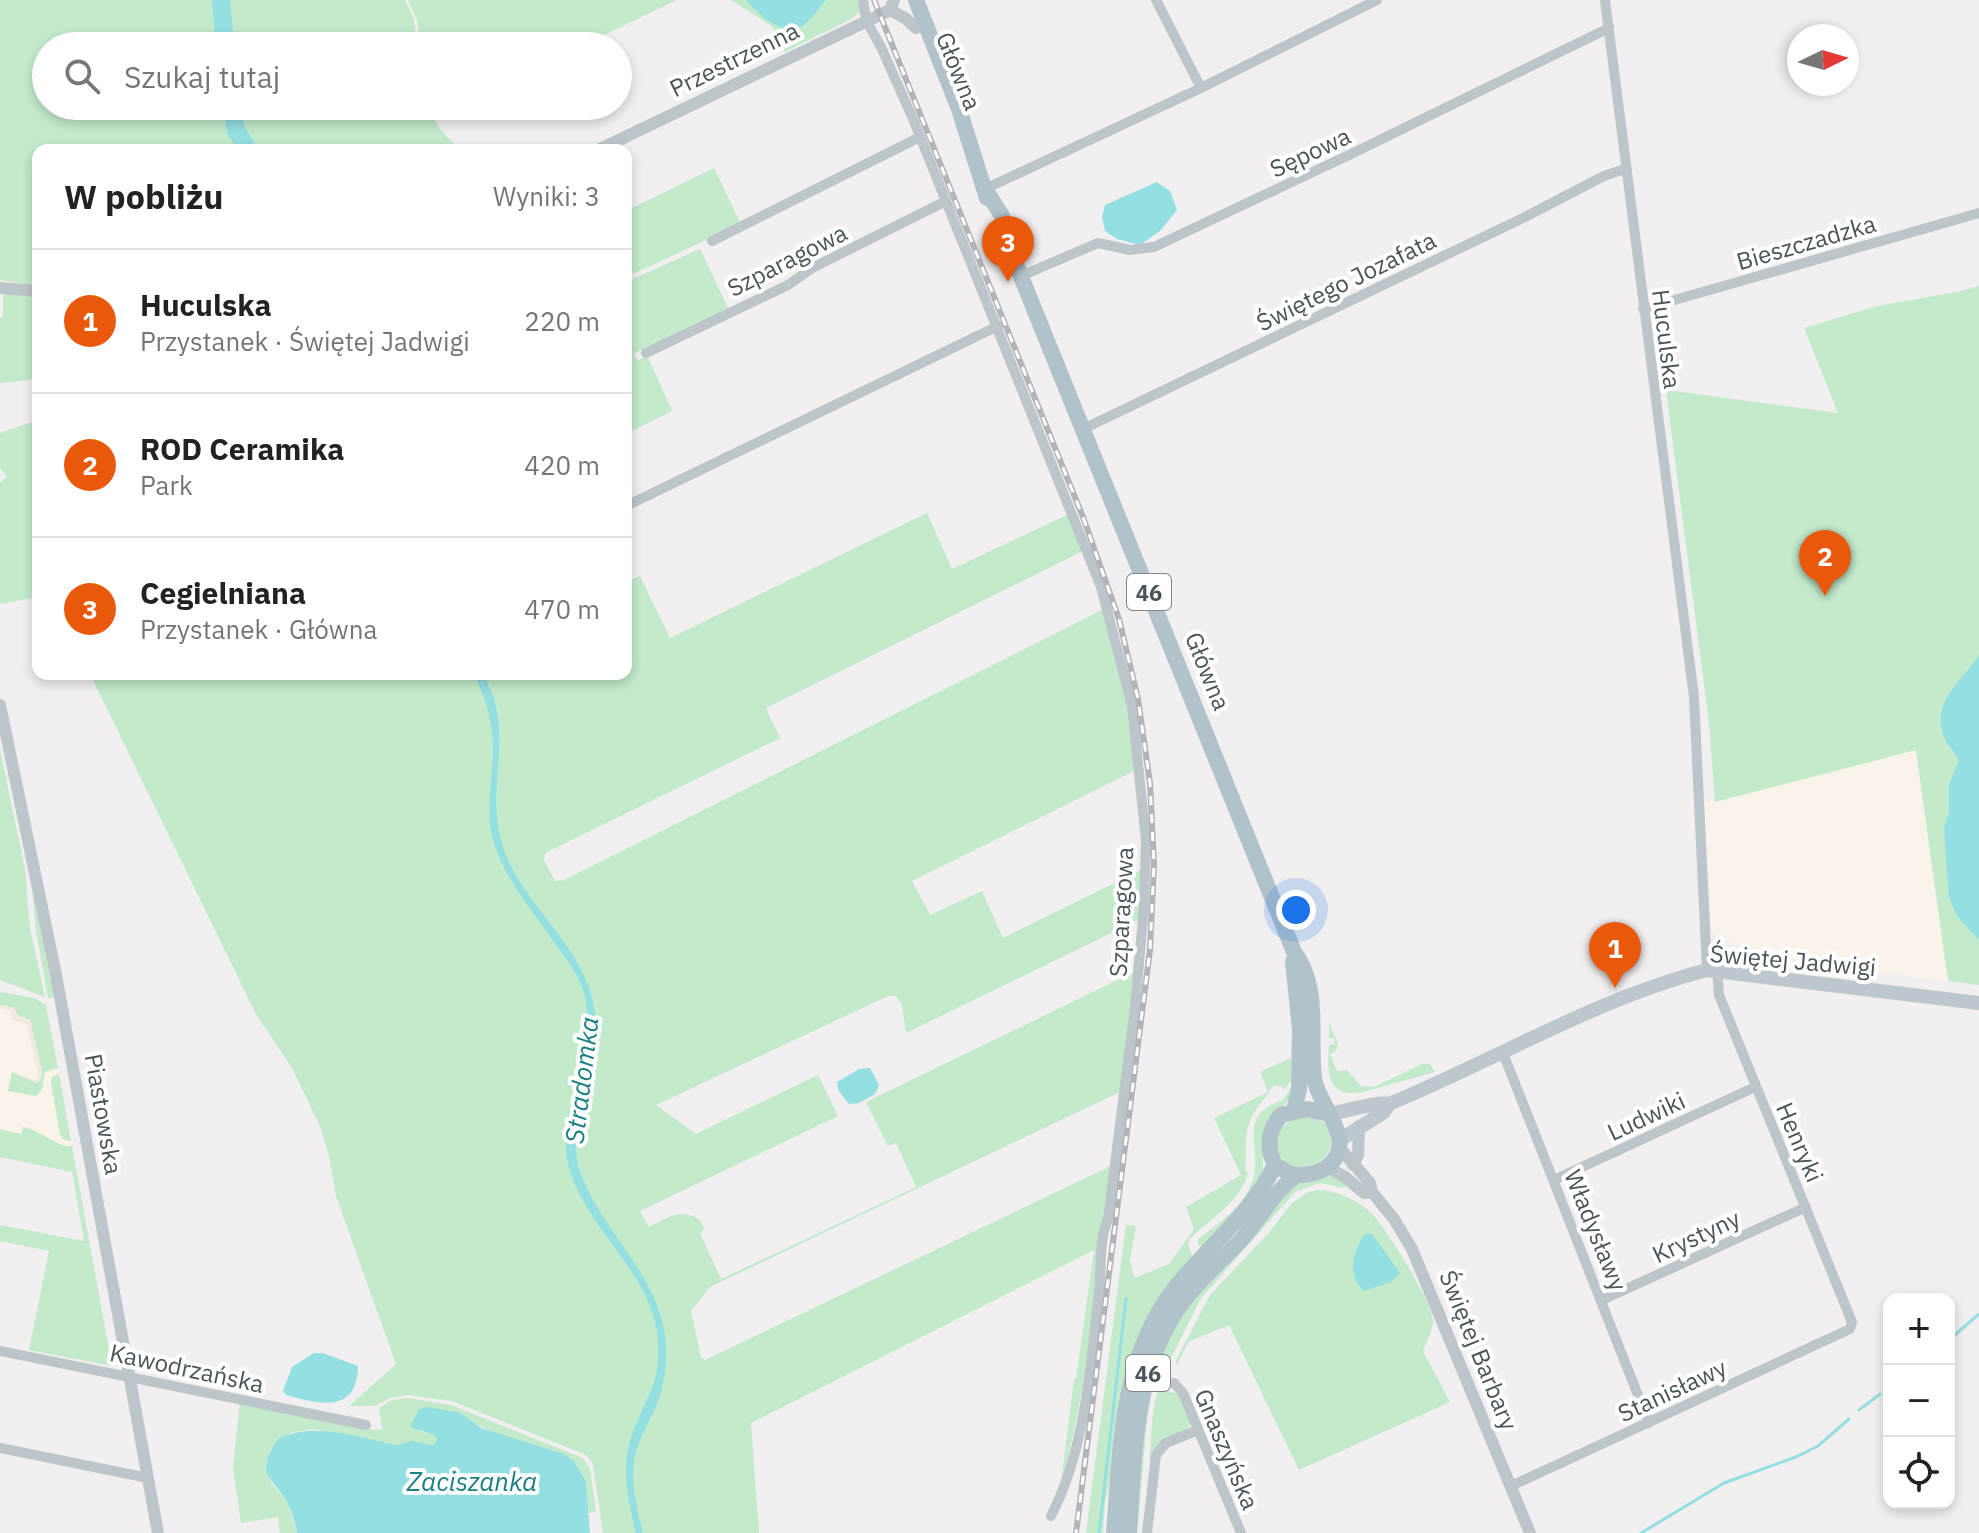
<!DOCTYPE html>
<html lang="pl">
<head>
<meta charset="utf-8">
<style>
  :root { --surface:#fff; --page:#f2f2f2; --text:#222; --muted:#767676; --line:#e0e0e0; --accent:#ea580c }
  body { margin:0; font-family:"IBM Plex Sans",sans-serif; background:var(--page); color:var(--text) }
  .controls { position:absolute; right:24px; bottom:24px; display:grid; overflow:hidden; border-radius:16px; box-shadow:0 4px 12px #0003 }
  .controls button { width:72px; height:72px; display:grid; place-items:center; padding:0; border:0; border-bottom:2px solid var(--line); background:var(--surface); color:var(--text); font:40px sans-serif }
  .compass { position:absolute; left:1787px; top:24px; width:72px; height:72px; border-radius:50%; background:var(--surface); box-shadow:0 4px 12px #0003; rotate:85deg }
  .you { position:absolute; left:1296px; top:910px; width:28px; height:28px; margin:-20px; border:6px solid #fff; border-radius:50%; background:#1a73e8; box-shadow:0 0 0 12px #1a73e833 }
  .badge { display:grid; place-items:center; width:52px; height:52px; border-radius:50%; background:var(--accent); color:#fff; font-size:26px; font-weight:700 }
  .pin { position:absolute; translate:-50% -66px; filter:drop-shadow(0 2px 4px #0008) }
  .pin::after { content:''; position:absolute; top:42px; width:28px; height:24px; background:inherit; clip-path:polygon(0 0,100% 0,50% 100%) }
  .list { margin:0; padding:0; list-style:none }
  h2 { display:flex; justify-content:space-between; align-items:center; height:104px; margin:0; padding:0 32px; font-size:34px }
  h2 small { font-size:26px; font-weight:400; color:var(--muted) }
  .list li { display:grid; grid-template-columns:52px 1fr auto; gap:24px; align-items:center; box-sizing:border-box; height:144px; padding:0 32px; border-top:2px solid var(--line) }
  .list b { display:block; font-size:30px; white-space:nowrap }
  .list p { margin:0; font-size:26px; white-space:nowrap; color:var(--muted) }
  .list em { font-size:26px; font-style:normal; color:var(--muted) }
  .icon { flex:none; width:44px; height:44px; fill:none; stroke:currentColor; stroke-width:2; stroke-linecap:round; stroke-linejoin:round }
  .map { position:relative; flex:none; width:1979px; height:1533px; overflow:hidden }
  .search { position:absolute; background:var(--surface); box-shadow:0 4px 12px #0003; left:32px; top:32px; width:600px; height:88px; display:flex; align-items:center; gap:20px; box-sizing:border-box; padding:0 28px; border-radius:44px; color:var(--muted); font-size:30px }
  .panel { position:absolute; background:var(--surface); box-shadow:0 4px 12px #0003; left:32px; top:144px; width:600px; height:536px; border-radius:16px }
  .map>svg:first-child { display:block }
</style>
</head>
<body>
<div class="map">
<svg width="1979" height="1533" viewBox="0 0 1979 1533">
  <rect width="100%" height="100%" fill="#f1efef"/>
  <g fill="#faf3ea">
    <path d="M 1915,750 L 1948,981 L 1751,956 L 1712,930 L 1704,803 Z"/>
    <path d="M 0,997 L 48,1010 L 76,1172 L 0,1157 Z"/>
  </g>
  <g fill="#c2eacb">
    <path d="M 0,0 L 405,0 L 413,16 L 418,46 L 46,46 L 46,106 L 427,106 L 440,129 L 459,150 L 38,150 L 38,286 L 0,280 Z"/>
    <path d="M 408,0 L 677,0 L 581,46 L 421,46 L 417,20 Z"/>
    <path d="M 731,0 L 860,0 L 861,11 L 851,19 L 785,52 L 772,26 Z"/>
    <path d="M 714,168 L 741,224 L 626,277 L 626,211 Z"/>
    <path d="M 700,249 L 729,310 L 634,353 L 638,361 L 647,355 L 672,411 L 626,434 L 626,282 Z"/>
    <path d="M 1979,286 L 1979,985 L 1948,981 L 1916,750 L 1715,802 L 1709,723 L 1666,390 L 1838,413 L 1804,328 L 1877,306 L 1957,292 Z"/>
    <path d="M 8,293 L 38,296 L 38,379 L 0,383 L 0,318 L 3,317 L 3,297 Z"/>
    <path d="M 38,420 L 38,597 L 0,604 L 0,483 L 7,477 L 0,468 L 0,433 Z"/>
    <path d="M 927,513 L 952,569 L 1069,514 L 1083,551 L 766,708 L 780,738 L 547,852 L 543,858 L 555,881 L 562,881 L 1104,609 L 1130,707 L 1136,770 L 912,881 L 930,915 L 982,891 L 1003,938 L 1143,869 L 1140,919 L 906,1033 L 902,1005 L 896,996 L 888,996 L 656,1105 L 696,1134 L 818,1075 L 838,1116 L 640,1211 L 649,1227 C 667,1218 682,1206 701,1221 L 704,1229 L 700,1233 L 721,1279 L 916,1187 L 896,1143 L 888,1146 L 866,1102 L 1136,971 L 1122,1091 L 710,1287 L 691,1311 L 701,1357 L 705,1360 L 1113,1165 C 1098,1274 1088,1384 1060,1491 L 1074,1379 L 1076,1379 L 1094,1250 L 751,1423 L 759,1533 L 603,1533 L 593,1464 L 586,1455 L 452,1401 L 408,1395 L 390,1398 L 375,1406 L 349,1406 L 396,1364 L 336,1196 L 329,1156 L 320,1126 L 292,1068 L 257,1016 L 90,674 L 626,674 L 626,582 L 640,576 L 670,638 Z"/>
    <path d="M 0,749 L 25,869 L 30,929 L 45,997 L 0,980 Z"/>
    <path d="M 32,887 L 54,997 L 52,998 L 48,998 L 36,931 Z"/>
    <path d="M 0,992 L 34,998 L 46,1005 L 58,1068 L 45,1072 L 42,1089 L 36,1096 L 8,1091 L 12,1072 L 37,1083 L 42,1075 L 30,1020 L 17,1015 L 15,1008 L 0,1005 Z"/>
    <path d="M 1329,1022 L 1338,1045 L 1336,1051 L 1330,1054 L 1337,1071 L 1347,1070 L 1361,1086 L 1374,1087 L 1422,1064 L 1430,1064 L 1435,1072 L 1363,1092 C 1327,1100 1327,1071 1329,1045 L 1334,1044 L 1334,1038 L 1329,1038 Z"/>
    <path d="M 1291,1058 L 1291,1081 L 1285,1089 L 1278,1085 L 1272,1087 C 1266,1098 1256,1107 1251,1119 C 1243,1135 1247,1155 1245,1170 L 1248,1173 C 1240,1203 1209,1219 1189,1240 L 1188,1245 L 1194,1259 L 1114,1465 L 1105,1502 L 1103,1533 L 1086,1533 L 1126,1225 L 1136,1226 L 1130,1260 L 1134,1278 L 1169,1264 L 1194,1229 L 1186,1207 L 1241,1175 L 1214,1118 L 1268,1092 L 1260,1072 Z"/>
    <path d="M 59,1074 L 71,1141 L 64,1140 L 60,1135 L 51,1083 L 52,1077 Z"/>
    <path d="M 1294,1082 C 1292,1087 1291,1095 1288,1100 C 1281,1112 1269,1116 1264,1129 C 1258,1147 1267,1162 1261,1180 L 1205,1246 L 1198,1245 L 1198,1239 C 1218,1224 1246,1205 1253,1179 C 1263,1147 1235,1116 1283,1100 Z"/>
    <path d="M 1304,1114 L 1325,1123 C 1335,1138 1332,1158 1314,1164 C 1307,1166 1300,1166 1293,1169 C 1265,1149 1274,1124 1304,1114 Z"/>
    <path d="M 23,1127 C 43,1131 57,1148 72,1146 L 112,1366 L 29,1350 L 49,1251 L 0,1241 L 0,1225 L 84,1241 L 72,1172 L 0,1157 L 0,1129 L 21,1134 Z"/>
    <path d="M 1328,1176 L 1336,1177 L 1348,1184 L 1343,1188 L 1320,1183 L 1295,1192 L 1201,1298 L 1171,1358 L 1158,1374 L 1153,1385 L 1147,1420 L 1137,1533 L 1134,1533 C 1139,1477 1140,1410 1158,1357 C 1177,1304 1250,1233 1289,1189 L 1298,1183 Z"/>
    <path d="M 1319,1190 C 1335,1190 1359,1201 1370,1212 C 1385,1226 1432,1301 1433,1321 C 1433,1329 1426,1342 1423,1351 L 1450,1402 L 1299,1470 L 1229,1325 L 1188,1342 L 1177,1365 L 1175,1362 L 1210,1295 L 1267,1235 L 1292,1203 L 1308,1192 Z"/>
    <path d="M 1171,1368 L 1164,1386 L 1168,1391 L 1178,1394 L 1190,1422 L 1189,1427 L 1150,1460 C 1152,1429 1150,1392 1171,1368 Z"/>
    <path d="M 408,1398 L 451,1405 L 583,1458 L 590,1469 L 596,1512 L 589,1513 L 587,1498 L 501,1436 L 471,1422 L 461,1413 L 448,1411 L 419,1431 L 434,1435 L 437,1439 L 435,1445 L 423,1443 L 400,1445 L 313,1429 L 290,1433 L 271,1450 L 265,1466 L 271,1483 L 288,1503 L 297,1533 L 280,1533 L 278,1517 L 241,1523 L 233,1469 L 240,1401 L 315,1419 L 376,1430 L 382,1429 L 379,1408 L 392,1400 Z"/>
  </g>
  <path fill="#f1e9e1" d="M 0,1005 L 15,1008 L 17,1015 L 30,1020 L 42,1071 L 40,1082 L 36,1083 L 12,1072 L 35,1080 L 39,1076 L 26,1023 L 12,1020 L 11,1011 L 0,1008 Z"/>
  <g fill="#94dfe2">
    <path d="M 746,0 L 826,0 C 819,7 813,18 805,24 C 786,40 758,14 746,0 Z"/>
    <path d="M 1157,182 L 1170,191 L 1177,210 L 1160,231 L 1140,245 L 1117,239 L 1105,231 L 1102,217 L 1105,205 Z"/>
    <path d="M 1979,655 L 1979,940 L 1958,917 L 1949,898 L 1944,827 L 1949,813 L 1949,784 L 1959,761 C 1956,752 1948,747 1945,739 C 1929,703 1961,683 1979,655 Z"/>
    <path d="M 474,674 L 483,674 C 517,735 485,781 501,840 C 518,905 588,945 595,1014 C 600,1068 561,1121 581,1174 C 603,1234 663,1279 666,1346 C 667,1367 663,1391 654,1411 C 646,1427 637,1443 634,1461 C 631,1485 637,1510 643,1533 L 636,1533 C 628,1502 621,1469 631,1438 C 644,1399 662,1384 658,1340 C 653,1272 583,1228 568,1163 C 556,1109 597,1055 585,996 C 581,979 569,963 559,949 C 536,915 508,884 495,846 C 484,816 493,780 493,749 C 493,722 486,698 474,674 Z"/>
    <path d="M 870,1068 L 879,1085 L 875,1094 L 859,1103 L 849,1104 L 838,1090 L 837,1082 L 859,1069 Z"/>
    <path d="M 1365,1234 L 1372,1234 L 1400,1273 L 1391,1282 L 1364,1291 C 1347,1275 1352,1252 1365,1234 Z"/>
    <path d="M 314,1353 L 323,1353 L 358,1366 C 357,1415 317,1404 286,1395 L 283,1391 L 292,1367 Z"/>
    <path d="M 428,1407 L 461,1413 L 481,1428 L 561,1453 L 574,1461 L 586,1482 L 590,1533 L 297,1533 C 295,1523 292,1511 287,1502 C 269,1473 255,1475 278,1439 C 317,1420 359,1439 399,1445 L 411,1441 L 434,1445 L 437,1439 L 434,1435 L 410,1427 L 419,1409 Z"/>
  </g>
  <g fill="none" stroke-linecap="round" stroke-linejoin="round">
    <g stroke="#94dfe2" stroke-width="3">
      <path d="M 1949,1340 L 1979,1314"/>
      <path d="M 1859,1410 L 1880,1394"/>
      <path d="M 1099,1533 L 1126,1299"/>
      <path d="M 1641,1533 L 1724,1483 L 1796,1457 L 1818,1446 L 1849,1419"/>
    </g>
    <g stroke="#94dfe2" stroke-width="18">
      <path d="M 221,0 L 225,46"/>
      <path d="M 231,106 L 236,130 L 248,150"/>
    </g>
    <g stroke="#bcc5ca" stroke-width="10">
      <path d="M 863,0 L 866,20 L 881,47 L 913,119 L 1101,587 L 1132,706 L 1146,841 L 1144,907 L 1135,1008 L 1108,1219 C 1098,1242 1102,1268 1099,1292 C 1090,1367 1086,1448 1051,1516"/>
      <path d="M 1156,0 L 1201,88"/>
      <path d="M 1605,0 L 1694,697 L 1707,970"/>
      <path d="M 985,189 L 1201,88 L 1377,0"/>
      <path d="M 712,241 L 920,137"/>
      <path d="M 1021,276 L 1098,243 L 1130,250 L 1154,247 L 1349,155 L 1609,28"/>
      <path d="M 1643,309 L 1979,213"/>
      <path d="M 646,353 L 788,285 L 814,267 L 946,201"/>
      <path d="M 1083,429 L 1523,218 L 1604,176 L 1625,169"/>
      <path d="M 626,506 L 998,326"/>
      <path d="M 1503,1053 L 1649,1423"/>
      <path d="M 1554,1180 L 1755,1087"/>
      <path d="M 1602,1300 L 1806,1207"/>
      <path d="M 0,1351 L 366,1425"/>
      <path d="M 1174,1383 L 1183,1393 L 1241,1533"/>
      <path d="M 0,1448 L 148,1478"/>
      <path d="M 1511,1486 L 1850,1329 L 1852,1322 L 1719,995 L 1717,969"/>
      <path d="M 1147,1533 L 1156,1455 L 1166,1443 L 1198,1430"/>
    </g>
    <g stroke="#bcc5ca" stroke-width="12">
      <path d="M 890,10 L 905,18 L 916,28"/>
      <path d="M 598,150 L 890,10 L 894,0"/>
      <path d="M 0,288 L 38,291"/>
      <path d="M 0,705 L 56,975 L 158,1533"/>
      <path d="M 1339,1147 L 1370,1183 L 1372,1192 L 1394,1219 L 1412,1249 L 1530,1533"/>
      <path d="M 1353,1165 L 1358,1155 L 1359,1126"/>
      <path d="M 1326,1167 L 1344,1176 L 1364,1193 L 1372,1192"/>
    </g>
    <g stroke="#bcc8ce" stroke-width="14">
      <path d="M 1329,1114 C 1344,1112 1378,1101 1389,1104 C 1493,1061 1598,998 1707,970 L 1979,1003"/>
      <path d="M 1340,1140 L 1384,1112 L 1389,1104"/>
    </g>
    <g stroke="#b1c2ca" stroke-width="16">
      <path d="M 916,0 L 959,109 L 987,198"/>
      <path d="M 985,189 L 1002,216 L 1003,232 L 1294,952 C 1321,987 1309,1037 1314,1078 C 1318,1107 1360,1141 1327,1167 C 1319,1173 1301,1177 1291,1174 C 1285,1172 1281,1167 1275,1165 C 1266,1147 1268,1130 1281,1115 L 1307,1109 L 1329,1114"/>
      <path d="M 1293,961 L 1300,1029 L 1299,1089 L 1294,1110"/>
      <path d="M 1114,1533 C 1121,1448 1120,1358 1175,1288 C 1208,1246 1252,1213 1275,1165"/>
      <path d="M 1129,1533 C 1135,1454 1133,1369 1182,1303 C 1199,1280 1221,1261 1241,1240 C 1260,1219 1274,1191 1297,1175"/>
    </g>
    <g stroke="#b2b5b8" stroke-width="6">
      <path id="rail" d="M 874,0 L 1083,517 L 1119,619 L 1138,699 L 1150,783 L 1154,864 L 1150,950 L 1076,1533"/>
    </g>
    <use href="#rail" stroke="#fff" stroke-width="3" stroke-dasharray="9" stroke-linecap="butt"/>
  </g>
  <g text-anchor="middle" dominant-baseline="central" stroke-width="8" stroke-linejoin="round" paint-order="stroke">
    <g fill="#fff" stroke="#80888c" stroke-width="2">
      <rect x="1127" y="574" width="44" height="36" rx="6"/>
      <rect x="1126" y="1355" width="44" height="36" rx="6"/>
    </g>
    <g font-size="22" font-weight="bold" fill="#49555a">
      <text x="1149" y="592">46</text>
      <text x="1148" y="1373">46</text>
    </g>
    <g font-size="24" fill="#49555a" stroke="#fff">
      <text transform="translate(734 59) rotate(-26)">Przestrzenna</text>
      <text transform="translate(959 71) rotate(68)">Główna</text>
      <text transform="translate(1310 152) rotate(-25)">Sępowa</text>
      <text transform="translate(1806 242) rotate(-16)">Bieszczadzka</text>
      <text transform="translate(787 260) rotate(-27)">Szparagowa</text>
      <text transform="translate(1346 281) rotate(-26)">Świętego Jozafata</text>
      <text transform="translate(1667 339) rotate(83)">Huculska</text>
      <text transform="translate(1208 671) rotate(68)">Główna</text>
      <text transform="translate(1121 912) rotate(-87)">Szparagowa</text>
      <text transform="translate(1793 960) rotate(5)">Świętej Jadwigi</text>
      <text transform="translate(104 1114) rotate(80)">Piastowska</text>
      <text transform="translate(1646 1116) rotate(-25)">Ludwiki</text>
      <text transform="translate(1800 1142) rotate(67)">Henryki</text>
      <text transform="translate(1596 1230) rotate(68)">Władysławy</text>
      <text transform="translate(1696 1236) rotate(-25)">Krystyny</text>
      <text transform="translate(1479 1350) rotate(68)">Świętej Barbary</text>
      <text transform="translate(187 1368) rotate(12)">Kawodrzańska</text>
      <text transform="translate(1672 1390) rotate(-25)">Stanisławy</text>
      <text transform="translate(1227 1449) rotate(67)">Gnaszyńska</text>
    </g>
    <g font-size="26" font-style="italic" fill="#1a8085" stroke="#fff">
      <text transform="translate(581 1080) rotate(-83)">Stradomka</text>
      <text x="472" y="1481">Zaciszanka</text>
    </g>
  </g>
</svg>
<div class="controls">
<button>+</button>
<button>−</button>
<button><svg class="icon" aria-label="locate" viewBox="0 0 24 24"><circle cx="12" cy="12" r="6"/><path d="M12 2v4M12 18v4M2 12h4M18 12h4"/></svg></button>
</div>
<svg class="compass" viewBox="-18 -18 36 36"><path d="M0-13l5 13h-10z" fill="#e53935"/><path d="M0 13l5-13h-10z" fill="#767676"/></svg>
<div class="you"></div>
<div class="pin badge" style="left:1615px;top:988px">1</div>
<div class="pin badge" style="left:1825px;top:596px">2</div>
<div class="pin badge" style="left:1008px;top:282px">3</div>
<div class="search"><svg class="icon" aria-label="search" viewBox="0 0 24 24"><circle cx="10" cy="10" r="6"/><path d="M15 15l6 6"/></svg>Szukaj tutaj</div>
<section class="panel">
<h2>W pobliżu<small>Wyniki: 3</small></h2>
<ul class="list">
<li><span class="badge">1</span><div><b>Huculska</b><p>Przystanek · Świętej Jadwigi</p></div><em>220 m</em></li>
<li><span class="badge">2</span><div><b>ROD Ceramika</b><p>Park</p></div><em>420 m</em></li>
<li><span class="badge">3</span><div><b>Cegielniana</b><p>Przystanek · Główna</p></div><em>470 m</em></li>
</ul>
</section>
</div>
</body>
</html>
